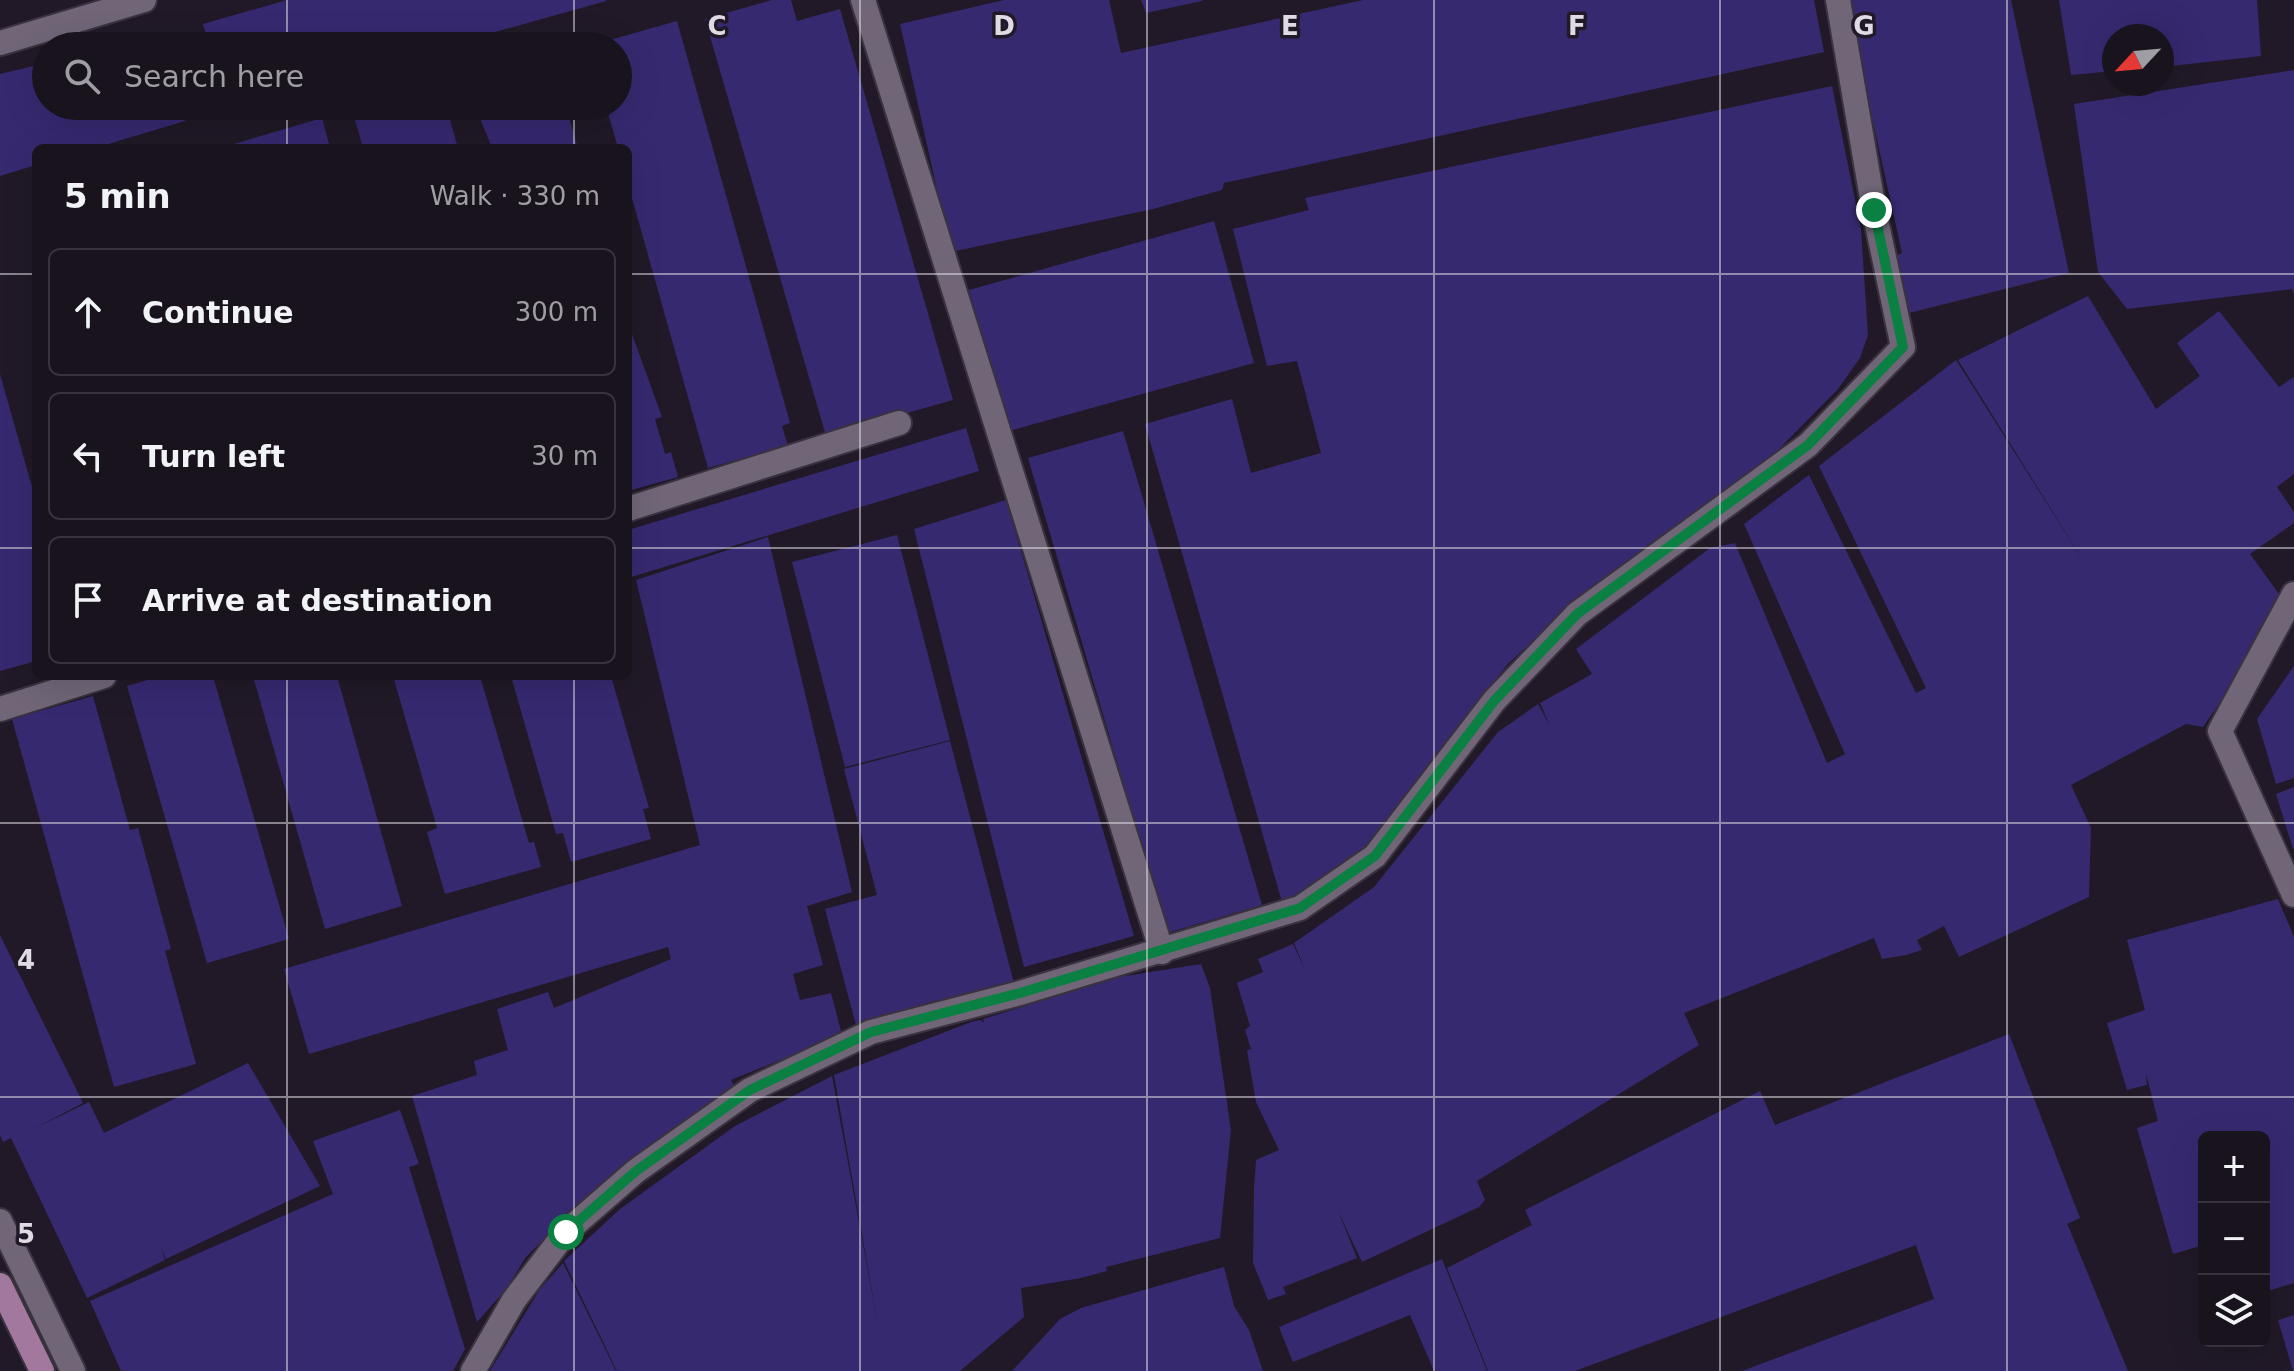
<!DOCTYPE html>
<html lang="en">
<head>
<meta charset="utf-8">
<style>
  :root { --surface:#19131d; --page:#221c26; --text:#f1f3f6; --muted:#9f9ea4; --line:#37323b }
  body { margin:0; font-family:"DejaVu Sans",sans-serif; background:var(--page); color:var(--text) }
  .controls { position:absolute; right:24px; bottom:24px; display:grid; overflow:hidden; border-radius:12px; box-shadow:0 8px 32px #0002 }
  .controls button { width:72px; height:72px; display:grid; place-items:center; padding:0; border:0; border-bottom:2px solid var(--line); background:var(--surface); color:var(--text); font:40px sans-serif }
  .compass { position:absolute; left:2102px; top:24px; width:72px; height:72px; border-radius:50%; background:var(--surface); box-shadow:0 8px 32px #0002; rotate:244deg }
  .stop { position:absolute; width:24px; height:24px; margin:-18px; border:6px solid #0b8043; border-radius:50%; background:#fff }
  .stop.end { background:#0b8043; border-color:#fff; box-shadow:0 2px 8px #0008 }
  .list { margin:0; padding:0; list-style:none }
  h2 { display:flex; justify-content:space-between; align-items:center; height:104px; margin:0; padding:0 32px; font-size:34px }
  h2 small { font-size:26px; font-weight:400; color:var(--muted) }
  .list li { display:grid; grid-template-columns:52px 1fr auto; gap:24px; align-items:center; box-sizing:border-box; height:128px; margin:0 16px 16px; padding:0 16px; border:2px solid var(--line); border-radius:12px }
  .list b { display:block; font-size:30px; white-space:nowrap }
  .list em { font-size:26px; font-style:normal; color:var(--muted) }
  .icon { flex:none; width:44px; height:44px; fill:none; stroke:currentColor; stroke-width:2; stroke-linecap:round; stroke-linejoin:round }
  .map { position:relative; flex:none; width:2294px; height:1371px; overflow:hidden }
  .search { position:absolute; background:var(--surface); box-shadow:0 8px 32px #0002; left:32px; top:32px; width:600px; height:88px; display:flex; align-items:center; gap:20px; box-sizing:border-box; padding:0 28px; border-radius:44px; color:var(--muted); font-size:30px }
  .panel { position:absolute; background:var(--surface); box-shadow:0 8px 32px #0002; left:32px; top:144px; width:600px; height:536px; border-radius:12px }
  .map>svg:first-child { display:block }
</style>
</head>
<body>
<div class="map">
<svg width="2294" height="1371" viewBox="0 0 2294 1371">
  <rect width="100%" height="100%" fill="#211927"/>
  <g fill="#372970">
    <path d="M 287,0 L 606,0 L 606,1 L 445,46 L 209,46 L 203,24 Z"/>
    <path d="M 772,0 L 791,0 L 797,21 L 840,9 L 953,400 L 826,436 L 705,19 Z"/>
    <path d="M 1004,0 L 1109,0 L 1121,53 L 1363,0 L 1814,0 L 1824,52 L 1224,183 L 1222,190 L 1153,209 L 951,252 L 900,24 Z"/>
    <path d="M 1141,0 L 1202,0 L 1202,1 L 1146,13 Z"/>
    <path d="M 1850,0 L 2011,0 L 2069,273 L 1905,314 L 1894,257 L 1902,253 L 1859,58 Z"/>
    <path d="M 2059,0 L 2257,0 L 2261,56 L 2162,67 L 2162,36 L 2114,36 L 2114,71 L 2071,75 Z"/>
    <path d="M 677,21 L 790,423 L 782,426 L 788,446 L 708,468 L 628,184 L 628,148 L 618,148 L 606,106 L 618,106 L 618,46 L 592,45 Z"/>
    <path d="M 161,37 L 163,46 L 133,46 L 133,45 Z"/>
    <path d="M 46,63 L 46,106 L 181,106 L 185,121 L 95,148 L 36,148 L 36,165 L 0,176 L 0,74 Z"/>
    <path d="M 2294,70 L 2294,294 L 2292,289 L 2127,309 L 2098,272 L 2074,104 Z"/>
    <path d="M 1832,86 L 1861,229 L 1868,335 L 1860,358 L 1838,389 L 1770,458 L 1708,507 L 1576,600 L 1507,665 L 1359,855 L 1289,904 L 1282,902 L 1145,424 L 1232,399 L 1251,473 L 1321,453 L 1297,361 L 1267,366 L 1233,229 L 1309,210 L 1305,198 Z"/>
    <path d="M 361,106 L 446,106 L 458,148 L 363,148 L 352,109 Z"/>
    <path d="M 475,106 L 576,106 L 577,111 L 568,114 L 578,148 L 492,148 Z"/>
    <path d="M 322,118 L 330,148 L 235,148 L 234,144 Z"/>
    <path d="M 1214,221 L 1254,363 L 1009,431 L 969,290 Z"/>
    <path d="M 2088,296 L 2156,409 L 2200,376 L 2177,343 L 2219,311 L 2279,387 L 2294,377 L 2294,474 L 2277,487 L 2294,512 L 2294,523 L 2250,554 L 2287,605 L 2203,727 L 2186,724 L 2071,785 L 2091,828 L 2089,897 L 1959,957 L 1944,926 L 1917,940 L 1922,950 L 1906,955 L 1882,959 L 1874,938 L 1684,1013 L 1699,1045 L 1477,1181 L 1485,1200 L 1479,1207 L 1362,1262 L 1338,1211 L 1357,1258 L 1283,1287 L 1286,1294 L 1268,1300 L 1253,1263 L 1254,1189 L 1256,1160 L 1279,1150 L 1256,1102 L 1247,1050 L 1251,1049 L 1245,1030 L 1250,1026 L 1237,983 L 1263,972 L 1258,959 L 1293,944 L 1306,972 L 1294,943 L 1374,887 L 1498,732 L 1538,704 L 1550,726 L 1540,703 L 1592,674 L 1576,649 L 1710,548 L 1735,543 L 1827,763 L 1845,754 L 1744,524 L 1809,475 L 1916,693 L 1926,688 L 1819,466 L 1956,360 L 2091,573 L 1958,360 Z"/>
    <path d="M 628,323 L 662,417 L 655,419 L 665,454 L 671,452 L 678,477 L 628,491 Z"/>
    <path d="M 0,374 L 36,501 L 36,661 L 0,671 Z"/>
    <path d="M 966,428 L 979,471 L 628,578 L 628,530 Z"/>
    <path d="M 1123,431 L 1262,905 L 1167,933 L 1028,458 Z"/>
    <path d="M 1006,500 L 1134,936 L 1024,967 L 914,529 Z"/>
    <path d="M 897,535 L 950,740 L 845,767 L 792,562 Z"/>
    <path d="M 768,537 L 852,892 L 807,906 L 823,965 L 793,974 L 800,1000 L 831,993 L 842,1035 L 731,1080 L 737,1090 L 571,1212 L 526,1257 L 506,1289 L 477,1322 L 412,1096 L 477,1075 L 474,1061 L 508,1050 L 497,1009 L 548,992 L 554,1008 L 671,959 L 668,947 L 309,1054 L 284,969 L 700,845 L 636,580 Z"/>
    <path d="M 2294,666 L 2294,778 L 2276,784 L 2257,719 Z"/>
    <path d="M 161,676 L 213,676 L 289,939 L 207,963 L 127,686 Z"/>
    <path d="M 253,676 L 337,676 L 402,906 L 325,929 Z"/>
    <path d="M 393,676 L 480,676 L 529,843 L 534,842 L 541,867 L 445,894 L 427,832 L 437,828 Z"/>
    <path d="M 511,676 L 611,676 L 649,808 L 643,809 L 651,839 L 571,862 L 563,833 L 556,834 Z"/>
    <path d="M 93,696 L 130,830 L 138,828 L 171,949 L 165,951 L 196,1064 L 114,1087 L 12,719 Z"/>
    <path d="M 950,741 L 1014,983 L 856,1025 L 825,909 L 877,895 L 844,769 Z"/>
    <path d="M 2294,787 L 2294,849 L 2293,849 L 2276,794 Z"/>
    <path d="M 2278,899 L 2294,937 L 2294,1283 L 2264,1292 L 2264,1137 L 2204,1137 L 2204,1245 L 2173,1254 L 2137,1128 L 2158,1121 L 2146,1073 L 2147,1085 L 2127,1090 L 2107,1023 L 2145,1010 L 2127,940 Z"/>
    <path d="M 0,935 L 83,1103 L 33,1129 L 89,1102 L 104,1133 L 248,1063 L 320,1186 L 166,1259 L 161,1248 L 165,1260 L 87,1298 L 11,1138 L 3,1142 L 0,1135 Z"/>
    <path d="M 1201,964 L 1210,988 L 1231,1130 L 1220,1238 L 1106,1267 L 1107,1271 L 1081,1278 L 1021,1288 L 1024,1317 L 960,1371 L 617,1371 L 564,1261 L 620,1209 L 735,1126 L 832,1076 L 879,1331 L 834,1075 L 971,1022 L 981,1020 L 984,1023 L 983,1019 L 1119,977 Z"/>
    <path d="M 2009,1034 L 2080,1218 L 2067,1224 L 2069,1228 L 2128,1371 L 1742,1371 L 1934,1299 L 1916,1245 L 1575,1371 L 1488,1371 L 1447,1268 L 1532,1225 L 1525,1210 L 1760,1091 L 1775,1125 Z"/>
    <path d="M 400,1110 L 419,1164 L 409,1167 L 465,1349 L 453,1371 L 121,1371 L 90,1301 L 333,1194 L 313,1141 Z"/>
    <path d="M 1442,1259 L 1487,1371 L 1434,1371 L 1410,1315 L 1293,1362 L 1279,1327 Z"/>
    <path d="M 563,1263 L 616,1371 L 490,1371 L 540,1289 Z"/>
    <path d="M 1224,1267 L 1234,1306 L 1249,1330 L 1263,1371 L 1012,1371 L 1060,1319 L 1081,1308 Z"/>
    <path d="M 2294,1315 L 2294,1371 L 2293,1371 L 2278,1320 Z"/>
  </g>
  <g fill="none" stroke-linecap="round" stroke-linejoin="round">
    <g stroke="#3a333f" stroke-width="28">
      <g id="minor">
        <path d="M 863,0 L 1162,952"/>
        <path d="M 0,43 L 144,0"/>
        <path d="M 628,509 L 899,423"/>
        <path d="M 2294,594 L 2220,731 L 2294,895"/>
        <path d="M 0,709 L 104,676"/>
        <path d="M 0,1221 L 73,1371"/>
        <path d="M 473,1371 L 514,1300 L 566,1232 L 636,1171 L 750,1090 L 871,1032 L 1020,993 L 1300,908 L 1375,856 L 1494,701 L 1577,614 L 1808,445 L 1903,347 L 1874,210 L 1838,0"/>
      </g>
    </g>
    <g stroke="#3a333f" stroke-width="28">
      <path id="major" d="M 0,1285 L 42,1371"/>
    </g>
    <use href="#minor" stroke="#706678" stroke-width="24"/>
    <use href="#major" stroke="#a2789e" stroke-width="24"/>
  </g>
  <g fill="none" stroke-linecap="round" stroke-linejoin="round">
    <path stroke="#0b8043" stroke-width="10" d="M 566,1232 L 636,1171 L 750,1090 L 871,1032 L 1020,993 L 1300,908 L 1375,856 L 1494,701 L 1577,614 L 1808,445 L 1903,347 L 1874,210"/>
  </g>
  <path fill="none" stroke="#e0dae4" stroke-width="2" stroke-opacity="0.55" d="M 287,0 L 287,46M 574,0 L 574,46M 860,0 L 860,1371M 1147,0 L 1147,1371M 1434,0 L 1434,1371M 1720,0 L 1720,1371M 2007,0 L 2007,1371M 287,106 L 287,148M 574,106 L 574,148M 0,274 L 36,274M 628,274 L 2294,274M 0,548 L 36,548M 628,548 L 2294,548M 287,676 L 287,1371M 574,676 L 574,1371M 0,823 L 2294,823M 0,1097 L 2294,1097"/>
  <g font-size="26" text-anchor="middle" font-weight="bold" fill="#e0dae4" stroke="#211927" stroke-width="7" stroke-linejoin="round" paint-order="stroke">
    <text x="717" y="35">C</text>
    <text x="1004" y="35">D</text>
    <text x="1290" y="35">E</text>
    <text x="1577" y="35">F</text>
    <text x="1864" y="35">G</text>
    <text x="26" y="969">4</text>
    <text x="26" y="1243">5</text>
  </g>
</svg>
<div class="controls">
<button>+</button>
<button>−</button>
<button><svg class="icon" aria-label="layers" viewBox="0 0 24 24"><path d="M12 4l9 5-9 5-9-5zM3 14l9 5 9-5"/></svg></button>
</div>
<svg class="compass" viewBox="-18 -18 36 36"><path d="M0-13l5 13h-10z" fill="#e53935"/><path d="M0 13l5-13h-10z" fill="#9f9ea4"/></svg>
<div class="stop" style="left:566px;top:1232px"></div>
<div class="stop end" style="left:1874px;top:210px"></div>
<div class="search"><svg class="icon" aria-label="search" viewBox="0 0 24 24"><circle cx="10" cy="10" r="6"/><path d="M15 15l6 6"/></svg>Search here</div>
<section class="panel">
<h2>5 min<small>Walk · 330 m</small></h2>
<ul class="list">
<li><svg class="icon" aria-label="ahead" viewBox="0 0 24 24"><path d="M12 20V5M6 11l6-6 6 6"/></svg><div><b>Continue</b></div><em>300 m</em></li>
<li><svg class="icon" aria-label="left" viewBox="0 0 24 24"><path d="M17 20v-9H6M10 6l-5 5 5 5"/></svg><div><b>Turn left</b></div><em>30 m</em></li>
<li><svg class="icon" aria-label="arrive" viewBox="0 0 24 24"><path d="M6 21V4h12l-3 4 3 4H6"/></svg><div><b>Arrive at destination</b></div></li>
</ul>
</section>
</div>
</body>
</html>
